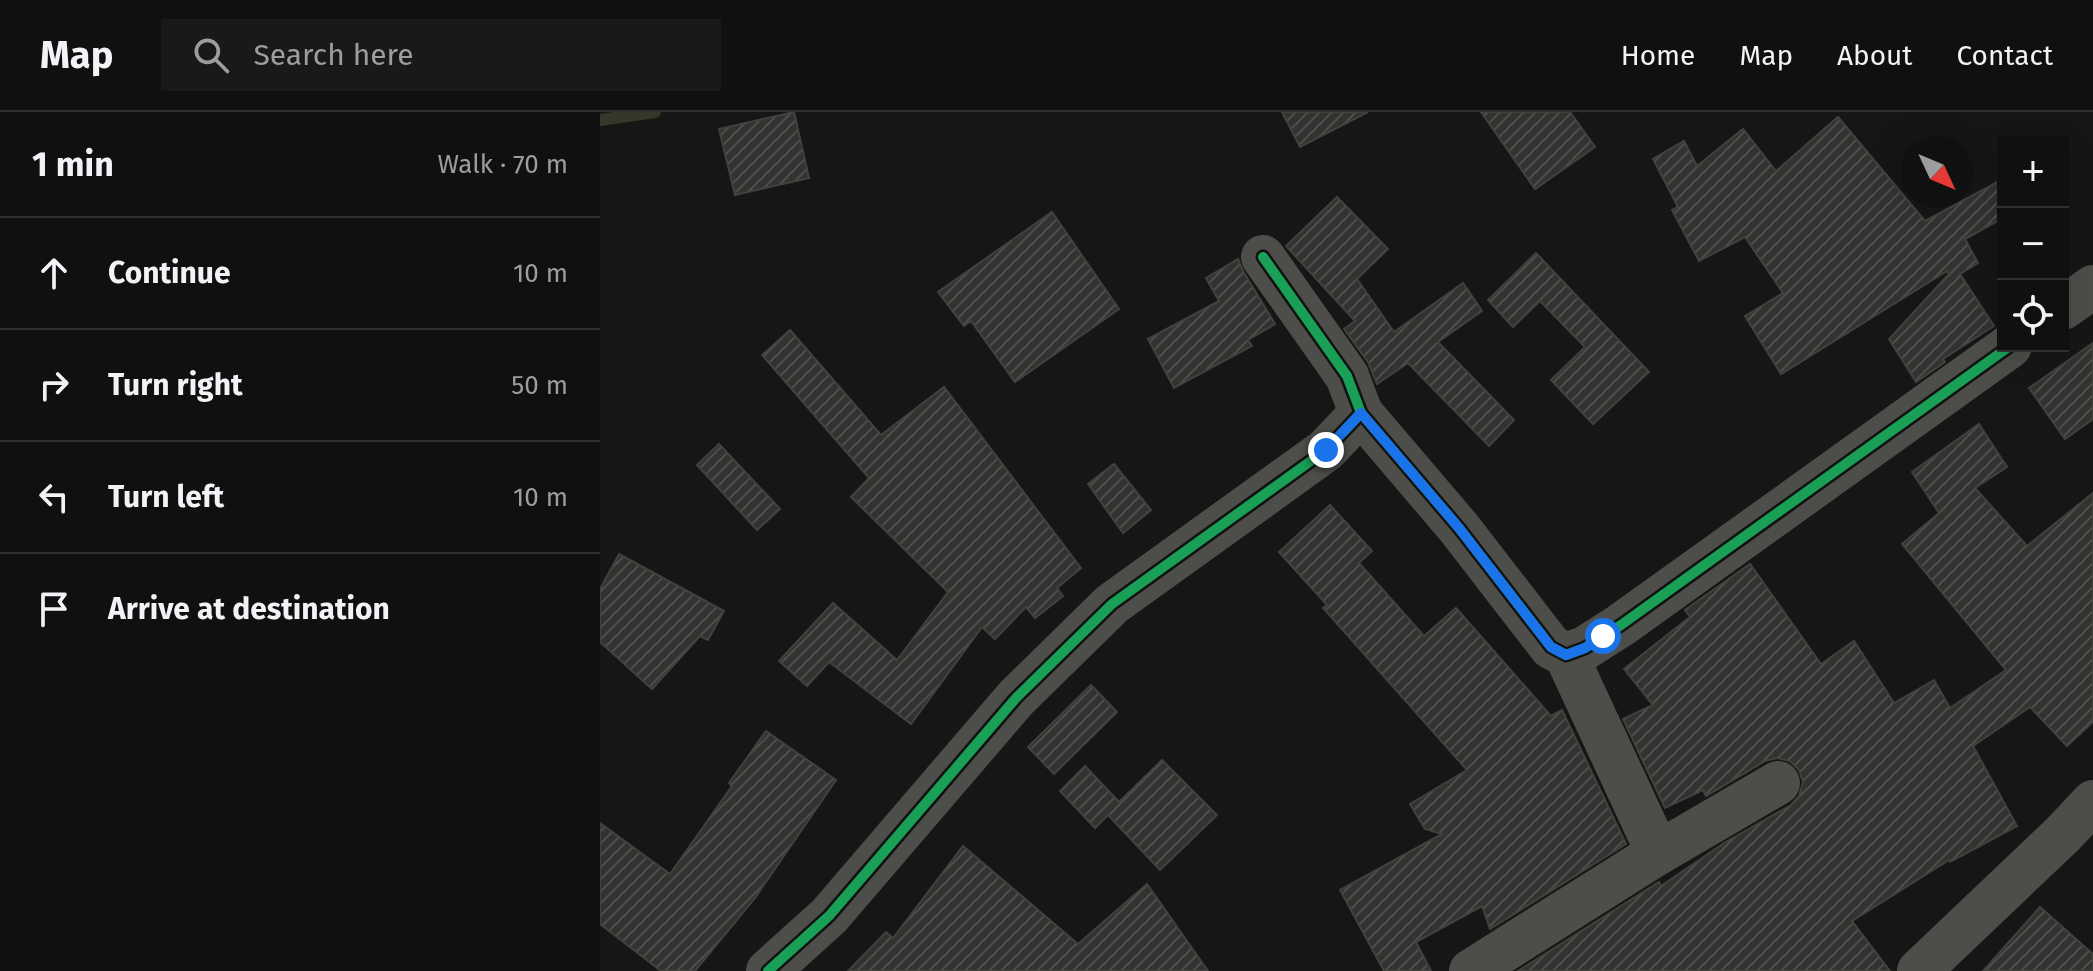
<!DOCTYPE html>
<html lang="en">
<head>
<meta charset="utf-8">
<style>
  :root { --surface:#101010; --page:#191919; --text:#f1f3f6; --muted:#9c9d9f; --line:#303030 }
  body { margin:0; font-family:"Fira Sans",sans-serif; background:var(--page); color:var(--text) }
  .controls { position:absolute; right:24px; top:24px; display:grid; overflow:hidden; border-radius:0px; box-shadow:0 8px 32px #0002 }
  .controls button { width:72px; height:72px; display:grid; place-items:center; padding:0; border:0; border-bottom:2px solid var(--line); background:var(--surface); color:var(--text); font:40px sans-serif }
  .compass { position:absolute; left:1301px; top:24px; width:72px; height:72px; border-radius:50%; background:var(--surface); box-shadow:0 8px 32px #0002; rotate:134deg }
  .stop { position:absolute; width:24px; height:24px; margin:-18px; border:6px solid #1a73e8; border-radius:50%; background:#fff }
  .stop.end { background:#1a73e8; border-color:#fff; box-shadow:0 2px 8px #0008 }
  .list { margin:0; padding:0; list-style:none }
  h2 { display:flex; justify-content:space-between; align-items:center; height:104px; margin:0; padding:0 32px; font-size:34px }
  h2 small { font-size:26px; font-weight:400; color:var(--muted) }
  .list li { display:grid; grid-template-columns:52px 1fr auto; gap:24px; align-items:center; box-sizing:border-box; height:112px; padding:0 32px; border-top:2px solid var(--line) }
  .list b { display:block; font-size:30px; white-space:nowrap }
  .list em { font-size:26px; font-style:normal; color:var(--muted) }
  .icon { flex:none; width:44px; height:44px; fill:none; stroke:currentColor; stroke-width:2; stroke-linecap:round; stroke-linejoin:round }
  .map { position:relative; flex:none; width:1493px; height:859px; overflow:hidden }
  header { display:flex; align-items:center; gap:48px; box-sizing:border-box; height:112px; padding:0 40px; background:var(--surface); border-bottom:2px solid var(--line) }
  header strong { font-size:38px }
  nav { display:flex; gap:44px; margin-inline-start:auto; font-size:28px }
  .search { width:560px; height:72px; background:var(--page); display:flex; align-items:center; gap:20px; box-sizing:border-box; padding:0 28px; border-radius:0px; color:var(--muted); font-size:30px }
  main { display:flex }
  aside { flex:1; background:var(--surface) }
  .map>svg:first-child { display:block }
</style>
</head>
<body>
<header>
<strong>Map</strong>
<div class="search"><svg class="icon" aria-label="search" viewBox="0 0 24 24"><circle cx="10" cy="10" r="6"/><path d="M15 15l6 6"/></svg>Search here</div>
<nav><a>Home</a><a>Map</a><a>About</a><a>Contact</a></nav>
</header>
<main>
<aside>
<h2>1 min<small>Walk · 70 m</small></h2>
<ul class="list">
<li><svg class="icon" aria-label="ahead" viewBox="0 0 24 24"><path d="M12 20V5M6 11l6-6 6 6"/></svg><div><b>Continue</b></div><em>10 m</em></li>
<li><svg class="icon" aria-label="right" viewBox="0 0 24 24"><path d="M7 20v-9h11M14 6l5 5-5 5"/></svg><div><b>Turn right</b></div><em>50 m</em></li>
<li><svg class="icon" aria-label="left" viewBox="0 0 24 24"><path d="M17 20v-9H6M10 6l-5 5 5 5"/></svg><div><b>Turn left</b></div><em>10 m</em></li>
<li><svg class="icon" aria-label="arrive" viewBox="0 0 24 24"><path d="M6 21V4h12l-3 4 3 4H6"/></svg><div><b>Arrive at destination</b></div></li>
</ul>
</aside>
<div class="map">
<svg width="1493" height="859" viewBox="0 0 1493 859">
  <defs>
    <pattern id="building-hatch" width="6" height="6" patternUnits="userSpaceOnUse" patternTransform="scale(2)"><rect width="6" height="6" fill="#313330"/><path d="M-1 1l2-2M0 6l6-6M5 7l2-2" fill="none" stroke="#4c4e4b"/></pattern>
  </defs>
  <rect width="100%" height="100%" fill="#151615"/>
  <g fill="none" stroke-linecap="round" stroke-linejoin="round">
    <path stroke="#373729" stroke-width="12" d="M 0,8 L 55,0"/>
  </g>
  <g fill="url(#building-hatch)" stroke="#41423e" stroke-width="2">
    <path d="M 194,0 L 209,66 L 135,83 L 119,17 Z"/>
    <path d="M 682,0 L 768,0 L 700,35 Z"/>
    <path d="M 881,0 L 970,0 L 995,35 L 935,77 Z"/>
    <path d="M 1238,5 L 1325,109 L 1403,67 L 1403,106 L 1365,127 L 1378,151 L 1360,162 L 1394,214 L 1343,247 L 1345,250 L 1316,270 L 1289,227 L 1349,162 L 1347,159 L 1181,262 L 1145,204 L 1183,181 L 1145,125 L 1099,149 L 1072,98 L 1078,95 L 1053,47 L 1084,29 L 1097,54 L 1143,17 L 1176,59 Z"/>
    <path d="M 737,85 L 788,137 L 757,167 L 794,220 L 863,171 L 882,199 L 838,230 L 914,308 L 889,334 L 808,251 L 777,272 L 768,250 L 744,217 L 755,209 L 686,134 Z"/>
    <path d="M 452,100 L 519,197 L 415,270 L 371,209 L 364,214 L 338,180 Z"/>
    <path d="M 936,141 L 1049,260 L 993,312 L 951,268 L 985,235 L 940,189 L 913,215 L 888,188 Z"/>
    <path d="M 638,147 L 643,159 L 675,212 L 648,228 L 652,234 L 574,276 L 548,227 L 619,189 L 606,166 Z"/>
    <path d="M 190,218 L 281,323 L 344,275 L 481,456 L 457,476 L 463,484 L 435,506 L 426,495 L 395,527 L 382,515 L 311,612 L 229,550 L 207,574 L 179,549 L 233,491 L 297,548 L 348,480 L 251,385 L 269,366 L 162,243 Z"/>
    <path d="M 1493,231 L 1493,307 L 1465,327 L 1429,276 Z"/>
    <path d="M 1379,312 L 1407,355 L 1375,376 L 1427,434 L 1493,381 L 1493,610 L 1467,634 L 1430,595 L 1373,634 L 1417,714 L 1350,750 L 1349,748 L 1252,809 L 1290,859 L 918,859 L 1059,770 L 1061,774 L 1124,731 L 1191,693 L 1199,684 L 1203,670 L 1199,658 L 1190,649 L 1177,646 L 1165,649 L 1106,684 L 1103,678 L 1065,696 L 1023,607 L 1053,593 L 1024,557 L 1090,505 L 1085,498 L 1150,452 L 1221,552 L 1254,529 L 1294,591 L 1334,568 L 1350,596 L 1406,558 L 1302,432 L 1339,401 L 1312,360 Z"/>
    <path d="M 119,332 L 180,397 L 157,418 L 97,353 Z"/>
    <path d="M 514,352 L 551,398 L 523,421 L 488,372 Z"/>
    <path d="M 730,393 L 772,439 L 759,451 L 824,524 L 856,496 L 951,604 L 962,598 L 1026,732 L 890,817 L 882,794 L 816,830 L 831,859 L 784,859 L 740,778 L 842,722 L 825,717 L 810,692 L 867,658 L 723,496 L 727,493 L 679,440 Z"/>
    <path d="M 19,442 L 124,499 L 108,528 L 100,524 L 52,577 L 0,530 L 0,477 Z"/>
    <path d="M 491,573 L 517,600 L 454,662 L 428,635 Z"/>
    <path d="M 166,619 L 236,668 L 155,786 L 95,859 L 61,859 L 0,812 L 0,711 L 70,762 L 132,674 L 129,671 Z"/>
    <path d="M 562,648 L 617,703 L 560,758 L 508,703 L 495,716 L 460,679 L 485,654 L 519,690 Z"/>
    <path d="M 363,734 L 478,832 L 547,772 L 608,859 L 248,859 L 286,820 L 293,826 Z"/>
    <path d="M 1440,795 L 1493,842 L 1493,859 L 1383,859 Z"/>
  </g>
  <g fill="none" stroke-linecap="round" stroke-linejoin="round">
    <g stroke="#4d4e4a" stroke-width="44">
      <path d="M 1463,196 L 1493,175"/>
      <path d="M 761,301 L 859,416 L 951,535 L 966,543 L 985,536 L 1021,513 L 1410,234"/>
      <path d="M 966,543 L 1058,741 L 1178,671"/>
      <path d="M 168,859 L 229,804 L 416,586 L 512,492 L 726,338 L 761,301 L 747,264 L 663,145"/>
      <path d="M 871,859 L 1058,741"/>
      <path d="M 1319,859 L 1463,722 L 1493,690"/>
    </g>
    <g stroke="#101110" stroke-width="15">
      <g id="cycleway">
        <path d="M 761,301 L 859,416 L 951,535 L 966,543 L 985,536 L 1021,513 L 1410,234"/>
        <path d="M 168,859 L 229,804 L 416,586 L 512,492 L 726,338 L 761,301 L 747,264 L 663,145"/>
      </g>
    </g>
    <use href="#cycleway" stroke="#1a9f57" stroke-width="10"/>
  </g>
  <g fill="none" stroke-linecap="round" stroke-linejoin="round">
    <path stroke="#1a73e8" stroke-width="10" d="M 726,338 L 761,301 L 859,416 L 951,535 L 966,543 L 985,536 L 1003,524"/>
  </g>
</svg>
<div class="controls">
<button>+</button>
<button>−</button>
<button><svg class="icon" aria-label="locate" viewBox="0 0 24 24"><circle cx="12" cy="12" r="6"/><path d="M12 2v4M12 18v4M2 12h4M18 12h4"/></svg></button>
</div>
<svg class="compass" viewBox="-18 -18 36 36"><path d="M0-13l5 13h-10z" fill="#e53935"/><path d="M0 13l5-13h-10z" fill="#9c9d9f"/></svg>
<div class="stop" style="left:1003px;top:524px"></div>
<div class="stop end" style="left:726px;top:338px"></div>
</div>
</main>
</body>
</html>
